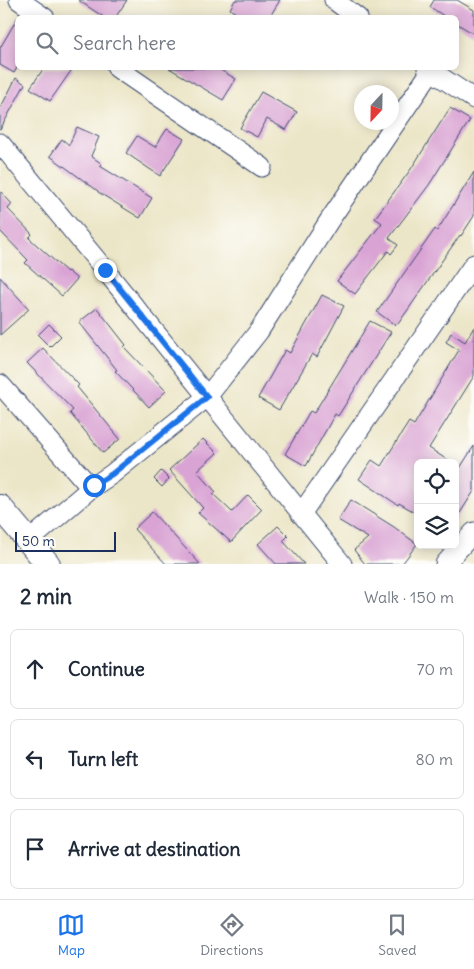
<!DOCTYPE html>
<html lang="en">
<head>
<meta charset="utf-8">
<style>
  :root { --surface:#fff; --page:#f6f6f7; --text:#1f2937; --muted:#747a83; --line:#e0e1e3; --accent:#1a73e8 }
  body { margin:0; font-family:Delius,sans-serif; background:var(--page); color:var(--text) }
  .controls { position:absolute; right:15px; bottom:15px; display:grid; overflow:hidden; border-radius:8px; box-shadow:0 2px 12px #0003 }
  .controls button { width:45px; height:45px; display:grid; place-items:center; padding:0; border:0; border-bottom:1px solid var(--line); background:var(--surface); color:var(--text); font:25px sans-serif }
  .compass { position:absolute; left:354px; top:85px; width:45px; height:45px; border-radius:50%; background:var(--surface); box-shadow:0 2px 12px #0003; rotate:202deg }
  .scale { position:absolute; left:15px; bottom:12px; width:101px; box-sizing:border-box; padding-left:5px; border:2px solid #1b2f5e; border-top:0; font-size:14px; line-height:18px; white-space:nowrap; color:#1b2f5e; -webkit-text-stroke:4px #fdfcf7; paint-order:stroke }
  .stop { position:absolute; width:15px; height:15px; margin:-11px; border:4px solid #1a73e8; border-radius:50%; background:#fff }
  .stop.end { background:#1a73e8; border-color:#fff; box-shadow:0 1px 5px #0008 }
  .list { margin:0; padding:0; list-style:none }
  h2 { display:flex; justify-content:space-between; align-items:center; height:65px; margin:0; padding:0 20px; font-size:21px }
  h2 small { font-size:16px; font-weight:400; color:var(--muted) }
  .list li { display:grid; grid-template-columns:32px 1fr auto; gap:15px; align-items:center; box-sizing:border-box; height:80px; margin:0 10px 10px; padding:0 10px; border:1px solid var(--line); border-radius:8px }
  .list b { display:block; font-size:19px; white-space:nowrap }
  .list em { font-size:16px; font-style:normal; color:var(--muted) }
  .icon { flex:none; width:28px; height:28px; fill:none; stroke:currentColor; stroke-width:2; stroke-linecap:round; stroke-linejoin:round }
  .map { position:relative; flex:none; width:474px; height:564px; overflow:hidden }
  .search { position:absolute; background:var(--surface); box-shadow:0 2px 12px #0003; left:15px; right:15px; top:15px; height:55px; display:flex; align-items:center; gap:12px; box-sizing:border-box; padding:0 18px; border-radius:8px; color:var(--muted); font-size:19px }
  .sheet { height:335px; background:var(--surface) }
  nav { display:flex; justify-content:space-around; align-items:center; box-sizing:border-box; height:70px; border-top:1px solid var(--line); background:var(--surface); font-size:14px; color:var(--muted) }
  nav a { display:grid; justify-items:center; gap:2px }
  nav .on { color:var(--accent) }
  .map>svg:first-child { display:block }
</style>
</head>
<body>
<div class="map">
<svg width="474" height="564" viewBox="0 0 474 564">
  <rect width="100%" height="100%" fill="#fdfcf7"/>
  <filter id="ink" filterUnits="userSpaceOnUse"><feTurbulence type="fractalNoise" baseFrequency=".02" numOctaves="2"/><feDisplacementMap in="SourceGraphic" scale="10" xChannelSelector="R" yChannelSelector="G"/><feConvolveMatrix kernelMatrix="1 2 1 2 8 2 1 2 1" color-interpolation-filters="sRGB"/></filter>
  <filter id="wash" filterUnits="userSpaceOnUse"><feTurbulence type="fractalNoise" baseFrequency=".0096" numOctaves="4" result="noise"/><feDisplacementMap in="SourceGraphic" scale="20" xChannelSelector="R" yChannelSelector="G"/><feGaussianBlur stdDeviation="1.12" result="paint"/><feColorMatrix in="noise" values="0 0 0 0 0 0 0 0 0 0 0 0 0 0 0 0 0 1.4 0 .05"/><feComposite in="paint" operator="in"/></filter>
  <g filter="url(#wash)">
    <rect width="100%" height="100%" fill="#ece6c8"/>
    <g id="blocks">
      <g fill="#d9a3d4">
        <path d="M 78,0 L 127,0 L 115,18 L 105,18 Z"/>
        <path d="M 235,0 L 280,0 L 269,18 L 243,18 L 230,9 Z"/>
        <path d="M 434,0 L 457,0 L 474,10 L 474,34 L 456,23 L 456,18 L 447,18 L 430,7 Z"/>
        <path d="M 18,17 L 18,66 L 14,73 L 0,65 L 0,48 Z"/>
        <path d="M 44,68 L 73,68 L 50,101 L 30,88 Z"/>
        <path d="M 169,68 L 217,68 L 236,79 L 223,100 Z"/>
        <path d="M 16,78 L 25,84 L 0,130 L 0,109 Z"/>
        <path d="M 261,92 L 297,112 L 286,130 L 267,119 L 257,137 L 240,128 Z"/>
        <path d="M 450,108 L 470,120 L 429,185 L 389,238 L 398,245 L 391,254 L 388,251 L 355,294 L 337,281 L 382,223 L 375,218 L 411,169 Z"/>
        <path d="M 77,127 L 99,137 L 91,156 L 102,164 L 100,166 L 152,198 L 140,218 L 98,192 L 98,191 L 50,156 L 62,139 L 69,145 Z"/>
        <path d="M 167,129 L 184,139 L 160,176 L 126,153 L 137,136 L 155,147 Z"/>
        <path d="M 474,172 L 474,216 L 461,236 L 460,235 L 398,324 L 396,323 L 395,325 L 377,312 L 435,229 L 437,231 Z"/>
        <path d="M 0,191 L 12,204 L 8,209 L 32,234 L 29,238 L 67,272 L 68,271 L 77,279 L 62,296 L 25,263 L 28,260 L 0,231 Z"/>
        <path d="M 0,277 L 29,309 L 0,335 Z"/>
        <path d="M 322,295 L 344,306 L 317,357 L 312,354 L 279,410 L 258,398 L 285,350 L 290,353 Z"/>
        <path d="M 97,308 L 126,345 L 124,347 L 166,391 L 149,407 L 115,371 L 117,370 L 79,322 Z"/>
        <path d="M 370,321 L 391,332 L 338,416 L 335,414 L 306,466 L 285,454 L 310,411 L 314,413 Z"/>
        <path d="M 49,324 L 61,336 L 50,347 L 38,335 Z"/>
        <path d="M 474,327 L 474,376 L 429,448 L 452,463 L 418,463 L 418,514 L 399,503 L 398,505 L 359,479 L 372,460 L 381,466 L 409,422 L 414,425 L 459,350 L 446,342 L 451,333 L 465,342 Z"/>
        <path d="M 43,348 L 79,385 L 77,387 L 120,439 L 103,453 L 70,413 L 73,410 L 27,363 Z"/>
        <path d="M 203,439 L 217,453 L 197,471 L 216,492 L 213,494 L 232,512 L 248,495 L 262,509 L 231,542 L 198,513 L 203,508 L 169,470 Z"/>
        <path d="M 474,446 L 474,491 L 455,521 L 455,465 L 460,468 Z"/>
        <path d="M 161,471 L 169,479 L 162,487 L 154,479 Z"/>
        <path d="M 351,500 L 394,527 L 417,544 L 402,564 L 365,564 L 354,550 L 368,538 L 338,520 Z"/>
        <path d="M 152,512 L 200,564 L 166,564 L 134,529 Z"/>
        <path d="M 278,526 L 288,536 L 283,541 L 304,564 L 276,564 L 258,544 Z"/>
      </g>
    </g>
  </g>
  <g filter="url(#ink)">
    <use href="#blocks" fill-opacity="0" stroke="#3a4a6e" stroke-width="1"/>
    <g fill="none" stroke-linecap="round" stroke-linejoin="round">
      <g stroke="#3a4a6e" stroke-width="21">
        <g id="minor">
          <path d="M 19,0 L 45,18"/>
          <path d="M 334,0 L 358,18"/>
          <path d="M 117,68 L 262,167"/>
          <path d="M 427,68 L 474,99"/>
          <path d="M 0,143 L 105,270 L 342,564"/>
          <path d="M 0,384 L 91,488"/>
          <path d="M 301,514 L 474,264"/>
          <path d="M 29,541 L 91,488 L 112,474 L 207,397 L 259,331 L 329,221 L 431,71"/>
          <path d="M 445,564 L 474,532"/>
        </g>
      </g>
      <g stroke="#3a4a6e" stroke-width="26">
        <path id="major" d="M 0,507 L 48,564"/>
      </g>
      <use href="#minor" stroke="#fff" stroke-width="19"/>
      <use href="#major" stroke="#fff" stroke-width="24"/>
    </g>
  </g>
  <g fill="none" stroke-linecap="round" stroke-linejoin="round" filter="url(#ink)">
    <path stroke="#1a73e8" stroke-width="6" d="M 94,485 L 112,474 L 207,397 L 105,270"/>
  </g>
</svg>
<div class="controls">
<button><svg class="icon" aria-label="locate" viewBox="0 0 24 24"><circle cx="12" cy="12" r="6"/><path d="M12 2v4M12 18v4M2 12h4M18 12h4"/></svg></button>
<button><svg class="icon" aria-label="layers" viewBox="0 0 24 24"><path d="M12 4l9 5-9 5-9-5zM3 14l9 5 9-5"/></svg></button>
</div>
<svg class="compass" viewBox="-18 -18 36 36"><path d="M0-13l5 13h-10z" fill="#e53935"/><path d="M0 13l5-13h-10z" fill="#747a83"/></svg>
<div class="scale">50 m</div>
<div class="stop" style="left:94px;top:485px"></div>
<div class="stop end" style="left:105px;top:270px"></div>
<div class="search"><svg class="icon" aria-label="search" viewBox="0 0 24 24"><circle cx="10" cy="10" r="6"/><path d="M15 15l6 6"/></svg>Search here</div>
</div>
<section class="sheet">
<h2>2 min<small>Walk · 150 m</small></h2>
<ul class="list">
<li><svg class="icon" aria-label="ahead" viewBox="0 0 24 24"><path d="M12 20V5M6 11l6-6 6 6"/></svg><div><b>Continue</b></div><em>70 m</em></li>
<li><svg class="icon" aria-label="left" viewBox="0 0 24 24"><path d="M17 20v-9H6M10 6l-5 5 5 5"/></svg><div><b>Turn left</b></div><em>80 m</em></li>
<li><svg class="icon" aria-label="arrive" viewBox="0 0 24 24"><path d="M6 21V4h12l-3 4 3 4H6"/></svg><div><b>Arrive at destination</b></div></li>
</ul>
</section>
<nav>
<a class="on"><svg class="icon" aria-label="map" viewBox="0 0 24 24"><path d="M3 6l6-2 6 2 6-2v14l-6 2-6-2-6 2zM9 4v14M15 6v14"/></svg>Map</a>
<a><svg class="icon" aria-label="directions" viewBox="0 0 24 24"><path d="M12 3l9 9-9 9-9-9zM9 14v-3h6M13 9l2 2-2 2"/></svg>Directions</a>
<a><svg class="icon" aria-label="saved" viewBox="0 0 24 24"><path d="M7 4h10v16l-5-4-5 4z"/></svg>Saved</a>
</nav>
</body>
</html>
